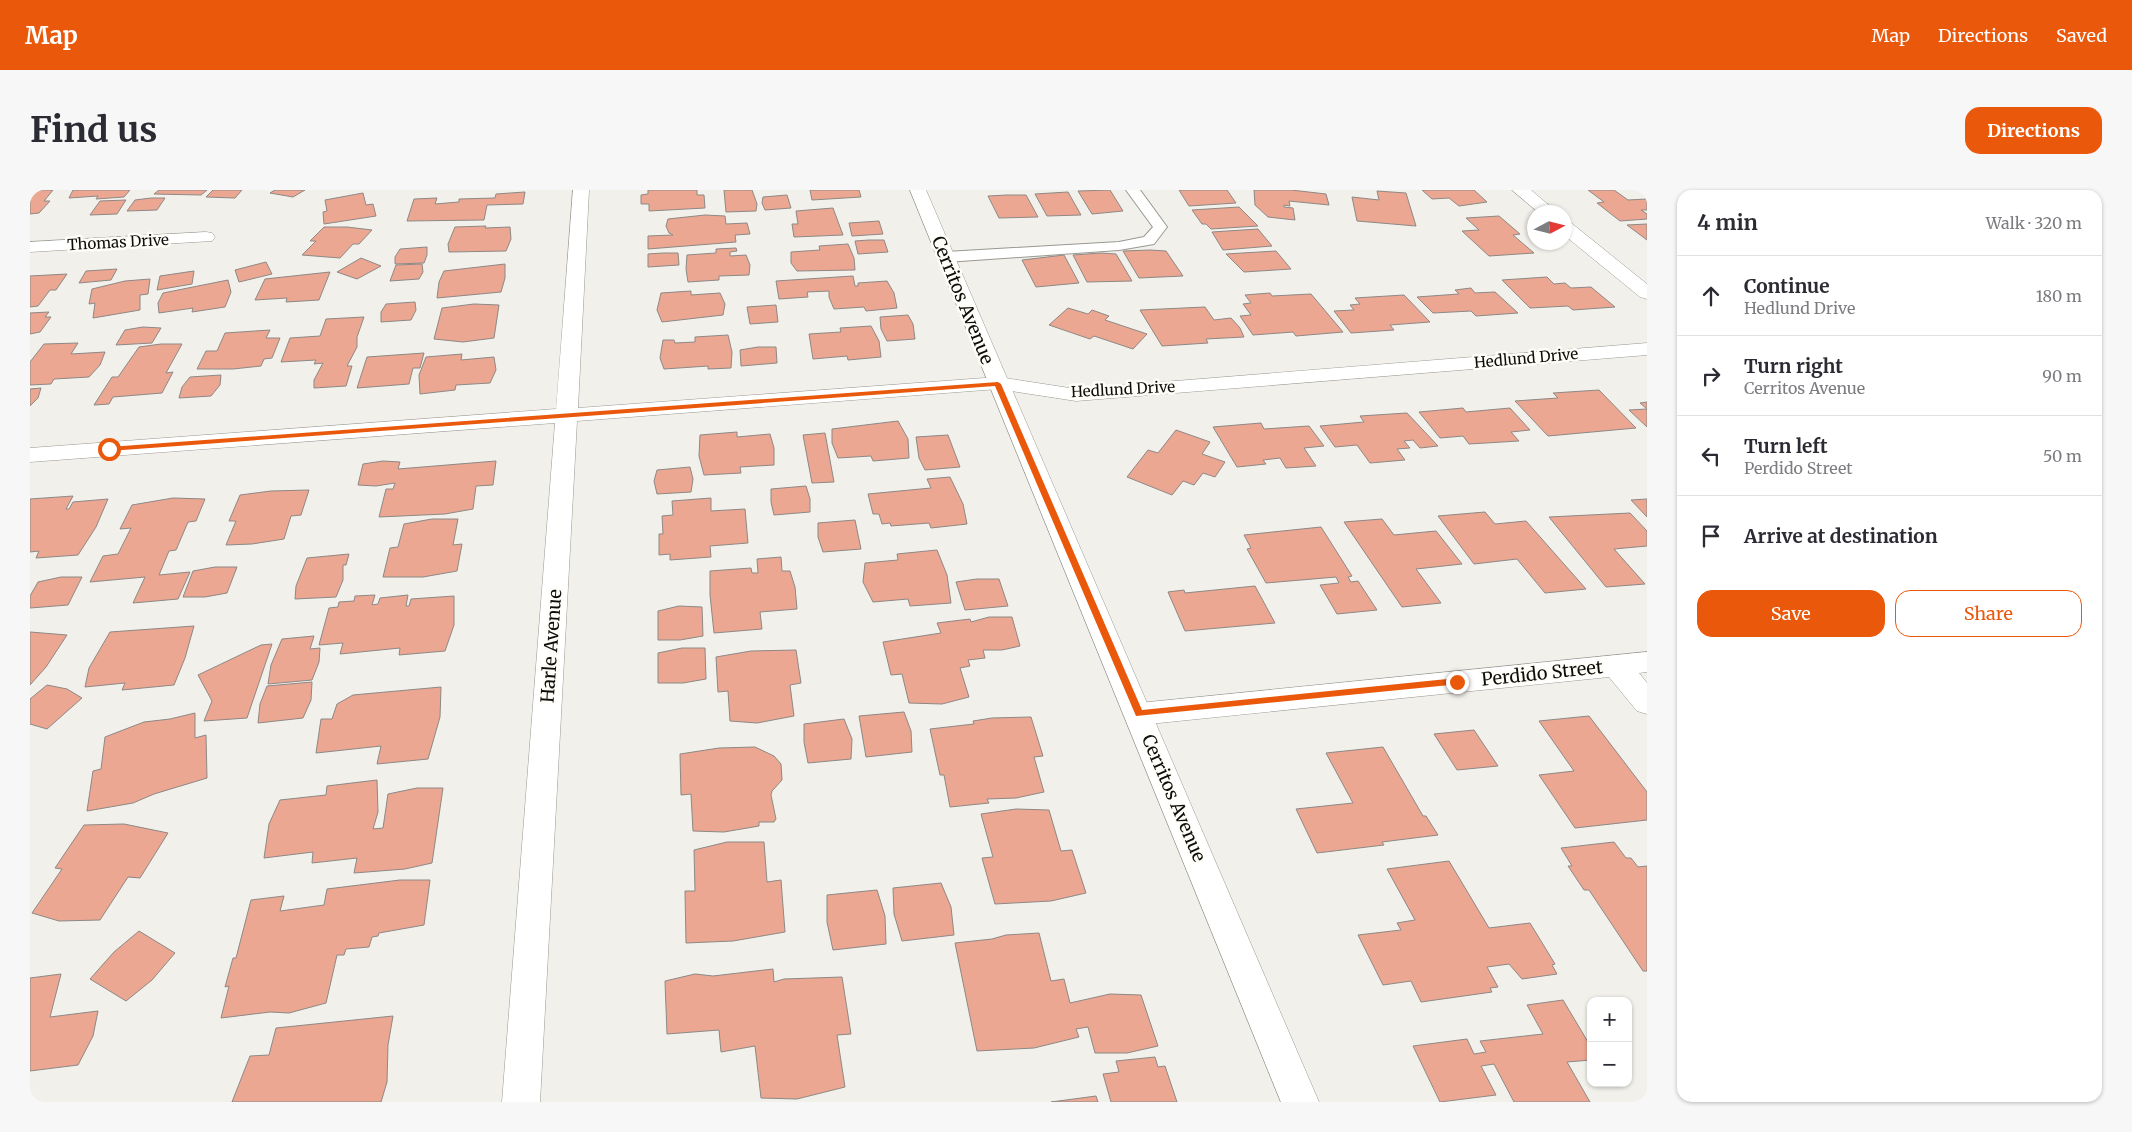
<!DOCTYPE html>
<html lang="en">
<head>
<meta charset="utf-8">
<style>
  :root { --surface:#fff; --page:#f7f7f7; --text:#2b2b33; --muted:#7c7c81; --line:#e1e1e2; --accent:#ea580c }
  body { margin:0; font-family:Merriweather,serif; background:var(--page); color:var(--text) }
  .controls { position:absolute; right:15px; bottom:15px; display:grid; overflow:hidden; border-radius:10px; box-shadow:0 1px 4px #0004 }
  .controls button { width:45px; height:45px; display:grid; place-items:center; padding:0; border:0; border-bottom:1px solid var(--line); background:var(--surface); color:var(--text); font:25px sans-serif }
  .compass { position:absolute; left:1497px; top:15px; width:45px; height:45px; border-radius:50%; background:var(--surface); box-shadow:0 1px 4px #0004; rotate:83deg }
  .stop { position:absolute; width:15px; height:15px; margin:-11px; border:4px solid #ea580c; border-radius:50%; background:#fff }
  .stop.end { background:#ea580c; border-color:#fff; box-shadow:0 1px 5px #0008 }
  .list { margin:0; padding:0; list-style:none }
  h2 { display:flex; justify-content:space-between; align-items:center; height:65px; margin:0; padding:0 20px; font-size:21px }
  h2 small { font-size:16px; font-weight:400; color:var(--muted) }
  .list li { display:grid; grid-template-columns:32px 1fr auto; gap:15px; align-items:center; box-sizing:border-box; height:80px; padding:0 20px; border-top:1px solid var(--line) }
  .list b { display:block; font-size:19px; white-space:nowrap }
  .list p { margin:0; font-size:16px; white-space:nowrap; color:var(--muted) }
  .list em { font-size:16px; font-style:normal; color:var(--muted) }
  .actions { display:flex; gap:10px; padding:15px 20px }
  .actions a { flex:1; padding:11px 0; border:1px solid var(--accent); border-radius:15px; text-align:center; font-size:18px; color:var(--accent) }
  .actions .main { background:var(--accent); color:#fff }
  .icon { flex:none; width:28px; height:28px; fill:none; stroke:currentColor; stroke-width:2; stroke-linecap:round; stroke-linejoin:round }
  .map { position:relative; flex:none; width:1617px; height:912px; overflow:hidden; border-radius:15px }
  header { display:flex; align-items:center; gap:30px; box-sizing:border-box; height:70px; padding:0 25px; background:var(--accent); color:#fff }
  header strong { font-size:24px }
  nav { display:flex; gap:28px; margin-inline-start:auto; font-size:18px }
  .intro { display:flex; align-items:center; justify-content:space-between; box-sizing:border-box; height:120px; padding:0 30px }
  h1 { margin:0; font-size:35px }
  .button { padding:12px 22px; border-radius:15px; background:var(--accent); color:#fff; font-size:18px; font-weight:700 }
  main { display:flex; gap:30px; padding:0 30px }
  aside { flex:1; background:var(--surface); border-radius:15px; box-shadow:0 1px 4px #0004 }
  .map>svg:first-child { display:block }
</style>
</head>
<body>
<header>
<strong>Map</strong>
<nav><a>Map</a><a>Directions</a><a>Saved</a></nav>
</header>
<div class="intro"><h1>Find us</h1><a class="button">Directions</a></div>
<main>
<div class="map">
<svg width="1617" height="912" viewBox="0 0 1617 912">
  <rect width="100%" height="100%" fill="#f1f0ea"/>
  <g fill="#eba791" stroke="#8e8886">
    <path d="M 0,0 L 23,0 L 14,11 L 20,11 L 9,23 L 0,24 Z"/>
    <path d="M 43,0 L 100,0 L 94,7 L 66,9 L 68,6 L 39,8 Z"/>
    <path d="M 129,0 L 177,0 L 171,5 L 124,4 Z"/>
    <path d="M 183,0 L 212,0 L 205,8 L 176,7 Z"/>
    <path d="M 245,0 L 275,0 L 263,7 L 240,3 Z"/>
    <path d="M 618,0 L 667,0 L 667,5 L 674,5 L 675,18 L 619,21 L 619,14 L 611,14 L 611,5 L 618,4 Z"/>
    <path d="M 694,0 L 722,0 L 727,14 L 726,21 L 696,22 Z"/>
    <path d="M 780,0 L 829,0 L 831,7 L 782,10 Z"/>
    <path d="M 1080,0 L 1093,21 L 1062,24 L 1048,1 Z"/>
    <path d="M 1149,0 L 1197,0 L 1206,13 L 1159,16 Z"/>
    <path d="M 1224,0 L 1261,0 L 1296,4 L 1299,15 L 1259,11 L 1260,16 L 1254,15 L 1254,17 L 1263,18 L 1265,30 L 1238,27 L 1225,15 Z"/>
    <path d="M 1392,0 L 1444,0 L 1457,12 L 1429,16 L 1419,8 L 1402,9 Z"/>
    <path d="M 1558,0 L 1584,0 L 1598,10 L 1617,9 L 1617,20 L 1611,20 L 1617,24 L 1617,29 L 1590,31 L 1567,13 L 1574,12 Z"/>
    <path d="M 1347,1 L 1376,3 L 1386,36 L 1327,31 L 1322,7 L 1349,10 Z"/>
    <path d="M 495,2 L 493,14 L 457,15 L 454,30 L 377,31 L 384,9 L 407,8 L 405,14 L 429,12 L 429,9 L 465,8 L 466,4 Z"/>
    <path d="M 1038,2 L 1051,25 L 1017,26 L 1005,4 Z"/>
    <path d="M 333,3 L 336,15 L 343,14 L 346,26 L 294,34 L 293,22 L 297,21 L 295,10 Z"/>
    <path d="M 757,5 L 761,18 L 735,20 L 732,13 L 733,7 Z"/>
    <path d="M 977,5 L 996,5 L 1008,27 L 969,28 L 958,6 Z"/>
    <path d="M 121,8 L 135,8 L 127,20 L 97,21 L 105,10 Z"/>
    <path d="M 96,10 L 87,24 L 60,25 L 70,11 Z"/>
    <path d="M 1209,17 L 1228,36 L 1181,39 L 1176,34 L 1172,34 L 1162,20 Z"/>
    <path d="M 803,18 L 813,45 L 764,47 L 762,34 L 768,34 L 766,21 Z"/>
    <path d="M 675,25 L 695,26 L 696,34 L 717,33 L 720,44 L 705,45 L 706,52 L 618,59 L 618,46 L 643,45 L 639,43 L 636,36 L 638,29 Z"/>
    <path d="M 1469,26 L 1490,44 L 1483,45 L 1504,63 L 1459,66 L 1432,41 L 1449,40 L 1436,28 Z"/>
    <path d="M 849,31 L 853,44 L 822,46 L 819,33 Z"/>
    <path d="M 1617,34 L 1617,50 L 1597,35 Z"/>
    <path d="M 456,36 L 455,38 L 480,37 L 481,49 L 476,61 L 419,62 L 418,54 L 425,37 Z"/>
    <path d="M 294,37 L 317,37 L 342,40 L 329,54 L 323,54 L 310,68 L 272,65 L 286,51 L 280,51 Z"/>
    <path d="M 1228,39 L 1242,56 L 1193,60 L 1182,42 Z"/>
    <path d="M 839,50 L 854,50 L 858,62 L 828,64 L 825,51 Z"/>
    <path d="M 818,54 L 824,68 L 825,80 L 767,81 L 761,73 L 761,62 L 790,60 L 789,56 Z"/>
    <path d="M 397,57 L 397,65 L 394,73 L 365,74 L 365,67 L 370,59 Z"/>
    <path d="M 706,58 L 707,61 L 700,62 L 700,66 L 716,65 L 720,75 L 719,85 L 689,86 L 689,90 L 658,92 L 656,79 L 657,65 L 686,63 L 686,59 Z"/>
    <path d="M 1120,60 L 1136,61 L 1153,86 L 1109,88 L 1093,61 Z"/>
    <path d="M 1246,61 L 1261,79 L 1214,82 L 1196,64 Z"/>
    <path d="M 633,63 L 648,63 L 649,75 L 618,77 L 618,64 Z"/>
    <path d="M 1071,63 L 1086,64 L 1102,91 L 1057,92 L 1043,65 Z"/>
    <path d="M 1034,65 L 1049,93 L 1006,97 L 992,70 Z"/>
    <path d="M 331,68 L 351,76 L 327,89 L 307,82 Z"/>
    <path d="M 236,72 L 242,84 L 209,92 L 205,80 Z"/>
    <path d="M 392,74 L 393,82 L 389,89 L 360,91 L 366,75 Z"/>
    <path d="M 475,74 L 475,88 L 471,102 L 407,108 L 409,92 L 414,81 Z"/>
    <path d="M 87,79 L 81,90 L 49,93 L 56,81 Z"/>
    <path d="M 164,81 L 162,94 L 127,100 L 130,86 Z"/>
    <path d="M 300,82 L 289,110 L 256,112 L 257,108 L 225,110 L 235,89 Z"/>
    <path d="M 37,84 L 26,100 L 20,100 L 8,116 L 0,117 L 0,86 Z"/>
    <path d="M 823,86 L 825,96 L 828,96 L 828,93 L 857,91 L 864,103 L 867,118 L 836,121 L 834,117 L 804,119 L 799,107 L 799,101 L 777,102 L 778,107 L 749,109 L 746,91 Z"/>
    <path d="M 1517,87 L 1524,94 L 1535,93 L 1541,98 L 1561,97 L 1585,117 L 1543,120 L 1538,116 L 1500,118 L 1472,90 Z"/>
    <path d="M 120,89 L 118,104 L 110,105 L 110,120 L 63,128 L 65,113 L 59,114 L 62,99 L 95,91 Z"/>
    <path d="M 198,90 L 201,102 L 195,117 L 162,122 L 163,118 L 129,123 L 128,113 L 133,103 Z"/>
    <path d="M 1441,98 L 1445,103 L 1465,102 L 1488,123 L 1446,126 L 1441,121 L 1403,123 L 1387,107 L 1429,104 L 1425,100 Z"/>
    <path d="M 661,101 L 661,105 L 690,103 L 695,114 L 693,125 L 632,132 L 627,120 L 631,103 Z"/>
    <path d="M 1240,103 L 1242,106 L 1281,104 L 1313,142 L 1266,146 L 1263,142 L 1223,145 L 1210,126 L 1221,125 L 1213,114 L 1221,113 L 1215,105 Z"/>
    <path d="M 1374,105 L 1400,132 L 1360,135 L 1364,140 L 1321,143 L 1304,121 L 1324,120 L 1320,115 L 1330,114 L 1325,108 Z"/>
    <path d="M 385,112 L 386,120 L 381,130 L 351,132 L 351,122 L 356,114 Z"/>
    <path d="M 444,114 L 469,115 L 464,148 L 433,152 L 404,149 L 412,118 Z"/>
    <path d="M 746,115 L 748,132 L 720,134 L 717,117 Z"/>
    <path d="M 1175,117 L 1184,130 L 1201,128 L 1210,138 L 1214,147 L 1176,149 L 1178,153 L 1132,156 L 1110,120 Z"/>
    <path d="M 1038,118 L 1058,124 L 1062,120 L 1079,126 L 1075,130 L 1117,144 L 1103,159 L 1064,146 L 1060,149 L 1019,135 Z"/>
    <path d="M 19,122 L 15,127 L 21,127 L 10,142 L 0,144 L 0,123 Z"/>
    <path d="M 878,125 L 883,134 L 885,149 L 857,151 L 851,139 L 850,127 Z"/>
    <path d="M 334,127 L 327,147 L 327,157 L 317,176 L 322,176 L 316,196 L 284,198 L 284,190 L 293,173 L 284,174 L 286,170 L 251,172 L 260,148 L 290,146 L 296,129 Z"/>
    <path d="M 841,136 L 849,151 L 851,167 L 818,170 L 817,166 L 783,169 L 779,144 L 811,142 L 810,138 Z"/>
    <path d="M 113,137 L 131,138 L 122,153 L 86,155 L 95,140 Z"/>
    <path d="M 240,140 L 236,148 L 250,148 L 242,168 L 234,169 L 231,176 L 203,179 L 167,179 L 176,161 L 187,161 L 195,143 Z"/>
    <path d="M 698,145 L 702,162 L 701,178 L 678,179 L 678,176 L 634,179 L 630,168 L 633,150 L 644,150 L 645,153 L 665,152 L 665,147 Z"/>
    <path d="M 48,153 L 41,164 L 75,162 L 70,175 L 59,187 L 24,189 L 21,194 L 0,195 L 0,172 L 14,154 Z"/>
    <path d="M 131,154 L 152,154 L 136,183 L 143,182 L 132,203 L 83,207 L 79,214 L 64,215 L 82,187 L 88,187 L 109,157 Z"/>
    <path d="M 728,157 L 746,157 L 747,173 L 711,176 L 710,160 Z"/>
    <path d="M 394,163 L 390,178 L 383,178 L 379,194 L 327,198 L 337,167 Z"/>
    <path d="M 432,164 L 431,170 L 464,167 L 466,180 L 460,193 L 426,195 L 425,200 L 390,204 L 389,185 L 396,167 Z"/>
    <path d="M 191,185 L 190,195 L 181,206 L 149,208 L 152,197 L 160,187 Z"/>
    <path d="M 11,198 L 8,208 L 0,216 L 0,199 Z"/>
    <path d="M 1569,200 L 1606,238 L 1518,246 L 1485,211 L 1528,208 L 1523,203 Z"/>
    <path d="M 1617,212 L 1617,237 L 1599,220 L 1617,219 L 1610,213 Z"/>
    <path d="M 1433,218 L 1436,222 L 1480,218 L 1500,240 L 1481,242 L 1489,251 L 1439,254 L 1433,246 L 1410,248 L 1389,222 Z"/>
    <path d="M 1377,223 L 1408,256 L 1390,258 L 1383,250 L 1374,251 L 1380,258 L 1367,259 L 1375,270 L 1340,273 L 1327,255 L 1305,257 L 1290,236 L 1334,232 L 1330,226 Z"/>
    <path d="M 868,231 L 878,249 L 879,268 L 843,271 L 841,266 L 808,268 L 802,253 L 802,239 Z"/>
    <path d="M 1231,233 L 1234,239 L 1279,236 L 1294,256 L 1274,258 L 1286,276 L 1256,278 L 1250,268 L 1233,270 L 1236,274 L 1207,277 L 1183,237 Z"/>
    <path d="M 1146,240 L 1180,252 L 1172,264 L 1195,272 L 1185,287 L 1173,283 L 1164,295 L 1153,291 L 1142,305 L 1097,287 L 1118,260 L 1128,263 Z"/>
    <path d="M 707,242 L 707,247 L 740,244 L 744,258 L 744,275 L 710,277 L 711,283 L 674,285 L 669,266 L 670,245 Z"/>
    <path d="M 795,243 L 804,292 L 782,293 L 773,245 Z"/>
    <path d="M 918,245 L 930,277 L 895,280 L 889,268 L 886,247 Z"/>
    <path d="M 353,271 L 370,272 L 368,279 L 466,271 L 463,295 L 446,296 L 443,319 L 415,324 L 349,327 L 356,299 L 363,299 L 365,293 L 346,296 L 328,295 L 333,274 Z"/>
    <path d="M 660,277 L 663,289 L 661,302 L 627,304 L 624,291 L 627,280 Z"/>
    <path d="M 920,287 L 933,314 L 937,334 L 901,338 L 899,333 L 861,336 L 860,333 L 852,334 L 849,324 L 843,324 L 838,304 L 901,298 L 897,289 Z"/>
    <path d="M 776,296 L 780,309 L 780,322 L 744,325 L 741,312 L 741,299 Z"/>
    <path d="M 279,300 L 271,325 L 261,326 L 254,349 L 222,354 L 196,355 L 206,331 L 199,331 L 210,305 L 241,301 Z"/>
    <path d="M 43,306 L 36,319 L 39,319 L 43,312 L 78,309 L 66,337 L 48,365 L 6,368 L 9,361 L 0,362 L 0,309 Z"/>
    <path d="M 143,308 L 175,309 L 166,331 L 158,332 L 146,360 L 139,361 L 129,385 L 160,382 L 148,409 L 103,413 L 115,387 L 60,392 L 73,366 L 88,364 L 101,338 L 90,339 L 102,315 Z"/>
    <path d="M 681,308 L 681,321 L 715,319 L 718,353 L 680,356 L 681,367 L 640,370 L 640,364 L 629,365 L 629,344 L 633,344 L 632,326 L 643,325 L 642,311 Z"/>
    <path d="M 1617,309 L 1617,327 L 1601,310 Z"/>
    <path d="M 1455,322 L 1465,334 L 1496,331 L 1556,399 L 1515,403 L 1487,369 L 1444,374 L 1408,326 Z"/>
    <path d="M 1600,323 L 1617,341 L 1617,356 L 1584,359 L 1615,394 L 1576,397 L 1519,327 Z"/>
    <path d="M 402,329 L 428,329 L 423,355 L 432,354 L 427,381 L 393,387 L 353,387 L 360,358 L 368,357 L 374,334 Z"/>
    <path d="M 1352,329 L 1364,345 L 1406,341 L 1432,374 L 1386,379 L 1411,413 L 1372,417 L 1314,332 Z"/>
    <path d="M 825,330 L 831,359 L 793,362 L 788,347 L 788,333 Z"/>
    <path d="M 1291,337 L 1322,386 L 1318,387 L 1321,392 L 1328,391 L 1347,420 L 1307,424 L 1290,395 L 1309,393 L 1306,387 L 1236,393 L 1217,359 L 1221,358 L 1214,345 Z"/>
    <path d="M 907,360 L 917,385 L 921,413 L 880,416 L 878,409 L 843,412 L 833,392 L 835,373 L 868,370 L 867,364 Z"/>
    <path d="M 319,364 L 316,375 L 313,375 L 313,390 L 306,407 L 265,409 L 266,396 L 277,368 Z"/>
    <path d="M 751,367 L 752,381 L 760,381 L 765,397 L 767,419 L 730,422 L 732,439 L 684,443 L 680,405 L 680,381 L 721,378 L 722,383 L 728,383 L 727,369 Z"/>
    <path d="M 185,377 L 207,377 L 197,403 L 175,407 L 153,407 L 163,381 Z"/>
    <path d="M 31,387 L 52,387 L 38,415 L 0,418 L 0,406 L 8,392 Z"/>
    <path d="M 947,389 L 969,389 L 978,416 L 935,420 L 926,392 Z"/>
    <path d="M 1225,396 L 1245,433 L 1155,441 L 1138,402 L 1154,400 L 1155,403 Z"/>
    <path d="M 345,405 L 342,415 L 348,414 L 350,408 L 378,405 L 376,416 L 379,416 L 381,409 L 424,406 L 424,435 L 415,461 L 369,465 L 370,458 L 310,464 L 313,453 L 289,455 L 299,418 L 308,417 L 309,412 L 324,411 L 325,406 Z"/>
    <path d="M 649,416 L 672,417 L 673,446 L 650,450 L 628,450 L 628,421 Z"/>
    <path d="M 959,427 L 982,427 L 990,456 L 972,460 L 953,460 L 955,468 L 938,470 L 940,476 L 930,478 L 939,507 L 912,514 L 879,513 L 872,484 L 861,485 L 853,452 L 911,443 L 907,433 L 940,429 L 941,432 Z"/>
    <path d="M 164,436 L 155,468 L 144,495 L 92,500 L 95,493 L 55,497 L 59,478 L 80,442 Z"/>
    <path d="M 0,442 L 37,445 L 16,477 L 0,495 Z"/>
    <path d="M 284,446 L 280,459 L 290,458 L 289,472 L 282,490 L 238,494 L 241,475 L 252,449 Z"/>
    <path d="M 242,454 L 217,528 L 174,531 L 182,511 L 168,485 L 231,455 Z"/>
    <path d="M 652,458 L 675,458 L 676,489 L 653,493 L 628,493 L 628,463 Z"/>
    <path d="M 766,460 L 771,493 L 760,495 L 764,526 L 727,533 L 700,531 L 698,501 L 688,502 L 686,467 L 721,461 Z"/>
    <path d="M 282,492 L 281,510 L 273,528 L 228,533 L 230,514 L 237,496 Z"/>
    <path d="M 17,495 L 37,499 L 52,508 L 17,539 L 0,534 L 0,509 Z"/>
    <path d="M 411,497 L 410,527 L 398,569 L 347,574 L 351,556 L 286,563 L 291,529 L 302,529 L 307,514 L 323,505 Z"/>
    <path d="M 874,522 L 881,541 L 882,562 L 836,567 L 829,526 Z"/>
    <path d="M 165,523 L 165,548 L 176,545 L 177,588 L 124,604 L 103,613 L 57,621 L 63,581 L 71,579 L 75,547 L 114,532 L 140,529 Z"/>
    <path d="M 1559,526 L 1617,602 L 1617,630 L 1545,638 L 1509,585 L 1544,581 L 1509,531 Z"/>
    <path d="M 1001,527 L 1013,566 L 1004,567 L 1014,602 L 986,608 L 957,609 L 959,613 L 920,617 L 914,585 L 910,585 L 900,539 L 944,534 L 943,531 L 962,528 Z"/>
    <path d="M 814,529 L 822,549 L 821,569 L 778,573 L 774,552 L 774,534 Z"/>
    <path d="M 1444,540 L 1468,576 L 1427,580 L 1404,544 Z"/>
    <path d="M 725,557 L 744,566 L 751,574 L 752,590 L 742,601 L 741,605 L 746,629 L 744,632 L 729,632 L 729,636 L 694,642 L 663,641 L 661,604 L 651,605 L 650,564 L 689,558 Z"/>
    <path d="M 1353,557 L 1393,626 L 1396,626 L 1408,645 L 1352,652 L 1354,655 L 1287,663 L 1266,619 L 1323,613 L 1296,563 Z"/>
    <path d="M 347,590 L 348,622 L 343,639 L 353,638 L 358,604 L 387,598 L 413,598 L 402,673 L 375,679 L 324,683 L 327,668 L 282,673 L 283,662 L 234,668 L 239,634 L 250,610 L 296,605 L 297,596 Z"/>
    <path d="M 986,619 L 1019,620 L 1031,661 L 1042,660 L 1056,703 L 1021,711 L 965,714 L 952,668 L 963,667 L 951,624 Z"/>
    <path d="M 94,634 L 138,643 L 110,688 L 98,687 L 70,730 L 29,731 L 2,723 L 32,679 L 25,678 L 54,635 Z"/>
    <path d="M 697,652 L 734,652 L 737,692 L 751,690 L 755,742 L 703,751 L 656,753 L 655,701 L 665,701 L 664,660 Z"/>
    <path d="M 1584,652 L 1596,668 L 1601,668 L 1608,677 L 1617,676 L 1617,781 L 1613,781 L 1559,700 L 1554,700 L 1538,676 L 1542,676 L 1531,658 Z"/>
    <path d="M 1419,671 L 1459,738 L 1500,733 L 1525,774 L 1522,775 L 1527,784 L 1492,789 L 1479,774 L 1457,777 L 1468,797 L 1460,798 L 1462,802 L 1391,812 L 1381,791 L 1353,795 L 1328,745 L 1371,740 L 1367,733 L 1385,730 L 1357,679 Z"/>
    <path d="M 370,690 L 400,690 L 394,735 L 349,743 L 348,746 L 342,747 L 339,757 L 316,759 L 314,765 L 307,765 L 296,813 L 259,823 L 240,822 L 191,828 L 199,796 L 195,797 L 203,768 L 206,768 L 221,710 L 254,706 L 250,721 L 294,715 L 297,699 Z"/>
    <path d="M 911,693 L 921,717 L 924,745 L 872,751 L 864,724 L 863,698 Z"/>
    <path d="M 847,700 L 855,726 L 856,754 L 803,760 L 797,732 L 797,705 Z"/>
    <path d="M 109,741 L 145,763 L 122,790 L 96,811 L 60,789 L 84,762 Z"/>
    <path d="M 1009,743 L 1021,791 L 1034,789 L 1040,813 L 1080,804 L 1111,805 L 1128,856 L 1097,863 L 1065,863 L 1058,837 L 1046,839 L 1049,847 L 1004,858 L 947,861 L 925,753 L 962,749 L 976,745 Z"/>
    <path d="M 743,779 L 744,792 L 754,789 L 812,787 L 821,844 L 807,845 L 815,897 L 767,909 L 731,908 L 725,856 L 691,862 L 689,840 L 637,844 L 635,791 L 665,784 L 683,786 Z"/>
    <path d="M 31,784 L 20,827 L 68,821 L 63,846 L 48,875 L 0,881 L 0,788 Z"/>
    <path d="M 1533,810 L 1561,857 L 1561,870 L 1537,872 L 1560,912 L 1484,912 L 1464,874 L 1451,876 L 1466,905 L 1410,912 L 1383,856 L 1437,849 L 1444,864 L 1456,862 L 1450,851 L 1513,844 L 1497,815 Z"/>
    <path d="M 363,826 L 358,855 L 357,892 L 351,912 L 202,912 L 220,866 L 239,865 L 246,838 Z"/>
    <path d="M 1125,867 L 1128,877 L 1135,876 L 1147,912 L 1081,912 L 1073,884 L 1089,882 L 1086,871 Z"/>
    <path d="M 1066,906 L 1068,912 L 1021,912 Z"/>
  </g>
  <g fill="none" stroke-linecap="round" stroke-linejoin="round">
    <g stroke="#999892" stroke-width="2">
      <path id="lane" d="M 1096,0 L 1110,0 L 1137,37 L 1124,54 L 1089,60 L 916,72 L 908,67 L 916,62 L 1089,52 L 1114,47 L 1123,37 Z"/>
    </g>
    <g stroke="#999892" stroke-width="1">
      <g id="street">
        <path d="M 543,0 L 559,0 L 548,218 L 968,187 L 1046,199 L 1617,153 L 1617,165 L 1046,211 L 968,199 L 547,231 L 510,912 L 472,912 L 525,233 L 0,272 L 0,258 L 526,219 Z"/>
        <path d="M 1482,0 L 1501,0 L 1527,22 L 1508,22 Z"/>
        <path d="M 1534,31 L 1540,32 L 1617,94 L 1617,109 L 1610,107 L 1534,45 Z"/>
        <path d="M 176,42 L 182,43 L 185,47 L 182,51 L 0,62 L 0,52 Z"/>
        <path d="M 1617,462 L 1617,482 L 1609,483 L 1617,493 L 1617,524 L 1607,521 L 1579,487 L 1109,535 L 1099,532 L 1094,524 L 1099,516 L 1109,513 Z"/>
      </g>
    </g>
    <g stroke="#999892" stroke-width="1">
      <path id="secondary" d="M 880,0 L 896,0 L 1289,912 L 1251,912 Z"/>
    </g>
    <use href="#lane" fill="#fff" fill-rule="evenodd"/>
    <use href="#street" fill="#fff" fill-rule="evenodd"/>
    <use href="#secondary" fill="#fff" fill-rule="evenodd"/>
  </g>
  <path fill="#ea580c" d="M 968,192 L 971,194 L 1112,520 L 1427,488 L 1431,492 L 1430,494 L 1106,526 L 965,196 L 79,261 L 76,259 L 79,257 Z"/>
  <g text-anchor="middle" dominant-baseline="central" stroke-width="5" stroke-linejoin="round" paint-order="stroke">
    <g font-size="15" fill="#0d0d0b" stroke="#fffdf7">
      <text transform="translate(88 52) rotate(-3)">Thomas Drive</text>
      <text transform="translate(1496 168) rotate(-5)">Hedlund Drive</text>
      <text transform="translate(1093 199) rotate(-3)">Hedlund Drive</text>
    </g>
    <g font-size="18" fill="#0d0d0b" stroke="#fffdf7">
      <text transform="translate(933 110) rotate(68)">Cerritos Avenue</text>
      <text transform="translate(521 456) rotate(-86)">Harle Avenue</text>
      <text transform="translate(1512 483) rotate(-6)">Perdido Street</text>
      <text transform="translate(1144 608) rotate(67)">Cerritos Avenue</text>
    </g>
  </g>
</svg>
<div class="controls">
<button>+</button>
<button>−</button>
</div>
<svg class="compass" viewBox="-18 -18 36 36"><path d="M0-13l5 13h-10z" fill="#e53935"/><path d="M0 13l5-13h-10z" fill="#7c7c81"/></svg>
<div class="stop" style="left:79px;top:259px"></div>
<div class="stop end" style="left:1427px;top:492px"></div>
</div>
<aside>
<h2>4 min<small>Walk · 320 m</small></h2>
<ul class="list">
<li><svg class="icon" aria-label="ahead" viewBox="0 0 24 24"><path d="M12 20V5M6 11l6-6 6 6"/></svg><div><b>Continue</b><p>Hedlund Drive</p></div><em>180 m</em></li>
<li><svg class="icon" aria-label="right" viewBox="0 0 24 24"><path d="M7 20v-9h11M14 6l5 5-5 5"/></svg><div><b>Turn right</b><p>Cerritos Avenue</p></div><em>90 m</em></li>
<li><svg class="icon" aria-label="left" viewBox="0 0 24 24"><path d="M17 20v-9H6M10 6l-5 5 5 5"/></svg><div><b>Turn left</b><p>Perdido Street</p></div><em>50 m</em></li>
<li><svg class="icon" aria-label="arrive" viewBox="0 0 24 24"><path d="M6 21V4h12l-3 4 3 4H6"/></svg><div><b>Arrive at destination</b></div></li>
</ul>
<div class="actions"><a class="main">Save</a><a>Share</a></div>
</aside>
</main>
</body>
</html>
